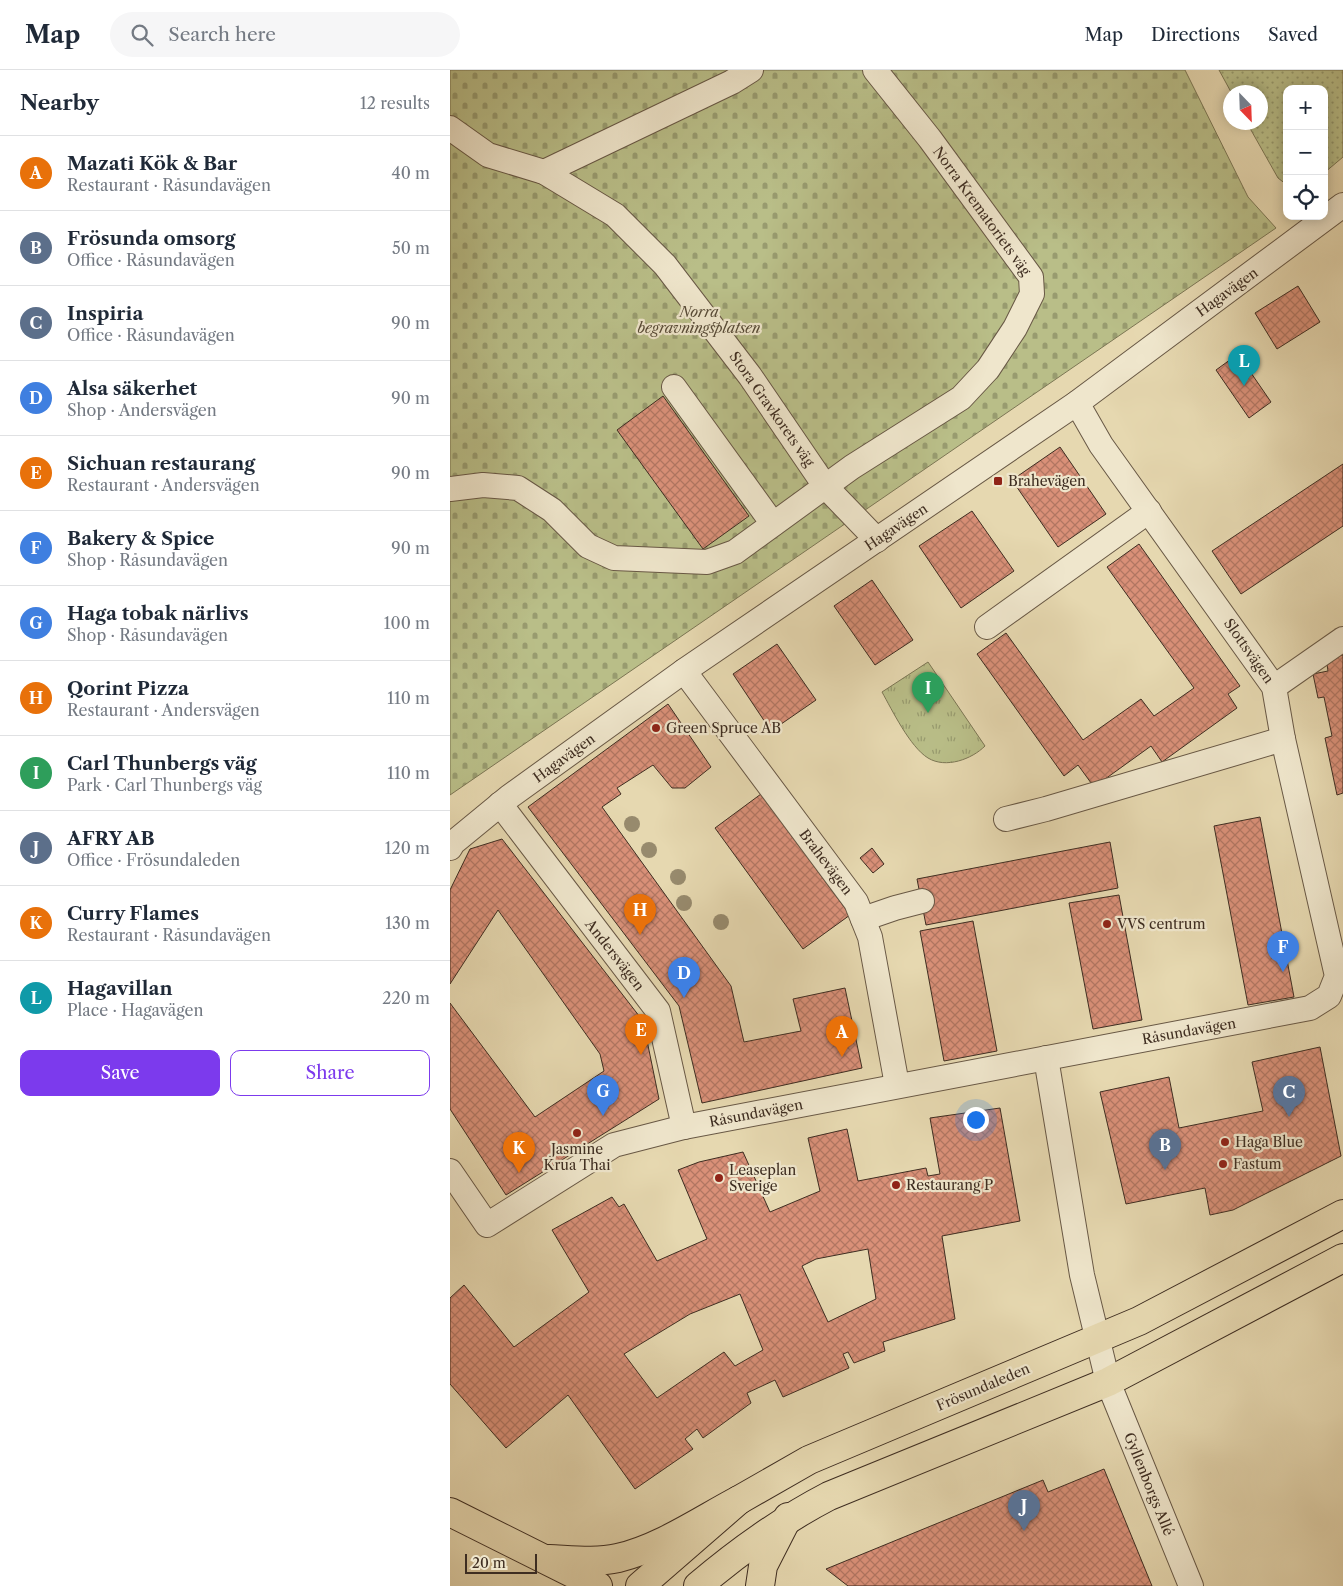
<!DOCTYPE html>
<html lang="en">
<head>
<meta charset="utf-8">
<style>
  :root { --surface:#fff; --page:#f6f6f7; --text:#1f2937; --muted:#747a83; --line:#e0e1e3; --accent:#7c3aed }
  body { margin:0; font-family:"Libre Caslon Text",serif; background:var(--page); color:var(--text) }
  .controls { position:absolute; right:15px; top:15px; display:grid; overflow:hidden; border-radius:10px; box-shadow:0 2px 12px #0003 }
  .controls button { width:45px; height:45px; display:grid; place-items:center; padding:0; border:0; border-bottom:1px solid var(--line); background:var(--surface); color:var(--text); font:25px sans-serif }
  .compass { position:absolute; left:773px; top:15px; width:45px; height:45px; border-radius:50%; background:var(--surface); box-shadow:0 2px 12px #0003; rotate:157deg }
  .scale { position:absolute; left:15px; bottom:12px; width:72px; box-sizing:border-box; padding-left:5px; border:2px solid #3e2d21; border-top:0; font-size:14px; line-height:18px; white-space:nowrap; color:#3e2d21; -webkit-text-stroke:4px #efe6cc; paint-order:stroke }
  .you { position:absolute; left:525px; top:1049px; width:18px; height:18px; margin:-12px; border:4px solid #fff; border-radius:50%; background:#1a73e8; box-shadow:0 0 0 8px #1a73e833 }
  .badge { display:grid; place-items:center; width:32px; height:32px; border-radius:50%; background:var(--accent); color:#fff; font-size:16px; font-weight:700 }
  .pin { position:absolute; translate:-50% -41px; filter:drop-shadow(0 1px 2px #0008) }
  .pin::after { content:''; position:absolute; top:26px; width:18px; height:15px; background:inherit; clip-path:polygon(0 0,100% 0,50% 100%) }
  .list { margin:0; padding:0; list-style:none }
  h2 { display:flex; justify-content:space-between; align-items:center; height:65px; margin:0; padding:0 20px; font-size:21px }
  h2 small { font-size:16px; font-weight:400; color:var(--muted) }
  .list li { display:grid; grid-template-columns:32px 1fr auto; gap:15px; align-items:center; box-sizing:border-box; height:75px; padding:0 20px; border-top:1px solid var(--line) }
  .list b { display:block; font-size:19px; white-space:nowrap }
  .list p { margin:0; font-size:16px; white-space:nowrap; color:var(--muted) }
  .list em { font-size:16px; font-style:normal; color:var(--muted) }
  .actions { display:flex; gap:10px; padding:15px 20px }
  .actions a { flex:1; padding:11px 0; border:1px solid var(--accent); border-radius:10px; text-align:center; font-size:18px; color:var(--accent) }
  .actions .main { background:var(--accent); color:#fff }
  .icon { flex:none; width:28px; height:28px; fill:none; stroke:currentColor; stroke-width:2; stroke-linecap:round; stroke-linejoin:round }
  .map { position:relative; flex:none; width:893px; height:1516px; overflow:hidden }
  header { display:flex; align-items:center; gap:30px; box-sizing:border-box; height:70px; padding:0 25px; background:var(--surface); border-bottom:1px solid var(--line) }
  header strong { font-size:24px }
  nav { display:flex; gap:28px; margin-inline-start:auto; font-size:18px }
  .search { width:350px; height:45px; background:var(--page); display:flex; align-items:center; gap:12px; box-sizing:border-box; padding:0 18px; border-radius:28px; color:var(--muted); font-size:19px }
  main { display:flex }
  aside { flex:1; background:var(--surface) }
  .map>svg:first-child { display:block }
</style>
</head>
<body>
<header>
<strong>Map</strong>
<div class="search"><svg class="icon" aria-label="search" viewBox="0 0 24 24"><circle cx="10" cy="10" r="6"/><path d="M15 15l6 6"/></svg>Search here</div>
<nav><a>Map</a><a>Directions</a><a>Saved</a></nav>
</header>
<main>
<aside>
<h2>Nearby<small>12 results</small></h2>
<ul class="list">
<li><span class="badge" style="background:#e8710a">A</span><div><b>Mazati Kök &amp; Bar</b><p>Restaurant · Råsundavägen</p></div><em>40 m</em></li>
<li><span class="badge" style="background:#5c6f8a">B</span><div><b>Frösunda omsorg</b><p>Office · Råsundavägen</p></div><em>50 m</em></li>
<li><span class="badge" style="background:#5c6f8a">C</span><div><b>Inspiria</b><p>Office · Råsundavägen</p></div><em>90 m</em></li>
<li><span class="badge" style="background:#3f7fe0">D</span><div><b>Alsa säkerhet</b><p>Shop · Andersvägen</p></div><em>90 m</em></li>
<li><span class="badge" style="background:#e8710a">E</span><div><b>Sichuan restaurang</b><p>Restaurant · Andersvägen</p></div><em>90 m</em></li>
<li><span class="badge" style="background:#3f7fe0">F</span><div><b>Bakery &amp; Spice</b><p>Shop · Råsundavägen</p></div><em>90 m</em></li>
<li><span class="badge" style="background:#3f7fe0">G</span><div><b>Haga tobak närlivs</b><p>Shop · Råsundavägen</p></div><em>100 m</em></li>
<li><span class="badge" style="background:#e8710a">H</span><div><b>Qorint Pizza</b><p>Restaurant · Andersvägen</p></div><em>110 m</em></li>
<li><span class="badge" style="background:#2e9e5b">I</span><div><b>Carl Thunbergs väg</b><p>Park · Carl Thunbergs väg</p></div><em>110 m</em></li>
<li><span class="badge" style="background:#5c6f8a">J</span><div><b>AFRY AB</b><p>Office · Frösundaleden</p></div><em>120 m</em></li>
<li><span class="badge" style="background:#e8710a">K</span><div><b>Curry Flames</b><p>Restaurant · Råsundavägen</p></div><em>130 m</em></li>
<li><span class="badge" style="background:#0f9aa8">L</span><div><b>Hagavillan</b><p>Place · Hagavägen</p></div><em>220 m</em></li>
</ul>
<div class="actions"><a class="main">Save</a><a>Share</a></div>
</aside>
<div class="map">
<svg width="893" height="1516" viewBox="0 0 893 1516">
  <defs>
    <pattern id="grass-dots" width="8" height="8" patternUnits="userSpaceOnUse" patternTransform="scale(1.25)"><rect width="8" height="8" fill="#b9be88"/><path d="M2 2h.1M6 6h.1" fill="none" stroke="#989b6f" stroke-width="1.8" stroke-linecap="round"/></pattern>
    <pattern id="cemetery-stones" width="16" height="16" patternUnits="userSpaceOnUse" patternTransform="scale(1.25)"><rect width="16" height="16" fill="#b9be88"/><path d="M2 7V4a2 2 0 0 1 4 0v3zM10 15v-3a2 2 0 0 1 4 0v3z" fill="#989b6f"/></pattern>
    <pattern id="park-tufts" width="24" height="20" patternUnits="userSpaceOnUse" patternTransform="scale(1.25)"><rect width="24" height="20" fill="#b9be88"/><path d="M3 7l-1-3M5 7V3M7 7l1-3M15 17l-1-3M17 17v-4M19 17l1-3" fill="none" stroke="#989b6f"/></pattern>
    <pattern id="building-cross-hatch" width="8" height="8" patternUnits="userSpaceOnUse" patternTransform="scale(1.25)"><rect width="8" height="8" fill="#d99078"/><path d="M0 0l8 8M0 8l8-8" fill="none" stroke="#b17662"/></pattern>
  </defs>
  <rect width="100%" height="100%" fill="#e6d8b0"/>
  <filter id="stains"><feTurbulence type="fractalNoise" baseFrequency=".004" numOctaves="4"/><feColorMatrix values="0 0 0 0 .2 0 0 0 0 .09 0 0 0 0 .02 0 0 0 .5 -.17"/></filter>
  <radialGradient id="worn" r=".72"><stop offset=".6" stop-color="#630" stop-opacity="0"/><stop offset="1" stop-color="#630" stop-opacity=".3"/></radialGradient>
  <path fill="url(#grass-dots)" stroke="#7c7654" d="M 769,0 L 893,0 L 893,87 L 874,103 L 874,19 L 837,19 L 837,115 L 828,108 L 797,53 L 811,52 L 811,22 L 781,22 Z"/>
  <path fill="url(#cemetery-stones)" stroke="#7c7654" d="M 0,0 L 735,0 L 798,127 L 826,158 L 0,725 Z"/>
  <path fill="url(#park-tufts)" stroke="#7c7654" d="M 478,592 L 535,676 C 522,689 496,699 478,688 C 460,677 442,640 432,622 Z"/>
  <g fill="url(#building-cross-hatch)" stroke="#3e2d21" fill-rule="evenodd">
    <path d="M 848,216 L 870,252 L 827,279 L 805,243 Z"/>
    <path d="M 788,284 L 821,332 L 799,348 L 766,300 Z"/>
    <path d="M 213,326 L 299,446 L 253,479 L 167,360 Z"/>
    <path d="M 610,377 L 656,444 L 608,477 L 562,410 Z"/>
    <path d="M 893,394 L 893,456 L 791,524 L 762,481 Z"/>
    <path d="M 522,441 L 564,501 L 511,538 L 469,476 Z"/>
    <path d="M 689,474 L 790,616 L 778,624 L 787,638 L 712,692 L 701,676 L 644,717 L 628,695 L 614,706 L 527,584 L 556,563 L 633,670 L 691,629 L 704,646 L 744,618 L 657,497 Z"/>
    <path d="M 422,510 L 463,570 L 425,595 L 384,536 Z"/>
    <path d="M 327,574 L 366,630 L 321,661 L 283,604 Z"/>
    <path d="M 893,585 L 893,723 L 887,725 L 875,668 L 882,666 L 874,627 L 868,628 L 863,604 L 878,601 L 876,588 Z"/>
    <path d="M 218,634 L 261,697 L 235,718 L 222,718 L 203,695 L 167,718 L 171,724 L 152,737 L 281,916 L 294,972 L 351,961 L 343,929 L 395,918 L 412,998 L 252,1033 L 229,936 L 78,737 Z"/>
    <path d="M 311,724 L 400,845 L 353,879 L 265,758 Z"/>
    <path d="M 810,747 L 844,927 L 798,935 L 764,756 Z"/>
    <path d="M 52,769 L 193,951 L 209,1029 L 56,1125 L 0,1039 L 0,933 L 85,1047 L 154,1001 L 150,984 L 48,840 L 0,914 L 0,820 L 20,779 Z"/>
    <path d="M 660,772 L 668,818 L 476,855 L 467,809 Z"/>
    <path d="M 422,778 L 434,794 L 423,803 L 410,788 Z"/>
    <path d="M 669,825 L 692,950 L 643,959 L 619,833 Z"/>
    <path d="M 523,851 L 547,981 L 494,991 L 470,861 Z"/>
    <path d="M 870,977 L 891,1086 L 783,1140 L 760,1145 L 755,1118 L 676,1134 L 650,1022 L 719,1007 L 729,1058 L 813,1041 L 802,992 Z"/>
    <path d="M 550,1038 L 570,1151 L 492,1166 L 505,1249 L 433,1272 L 435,1281 L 404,1293 L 398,1282 L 393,1284 L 399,1298 L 333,1327 L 325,1310 L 297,1323 L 301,1333 L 253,1368 L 247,1359 L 235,1369 L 243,1379 L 185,1419 L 118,1325 L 56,1378 L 0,1314 L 0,1228 L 14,1215 L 64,1277 L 139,1222 L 102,1160 L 162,1127 L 169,1137 L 174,1134 L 207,1191 L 257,1169 L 228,1100 L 249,1092 L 293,1082 L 320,1142 L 370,1121 L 358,1068 L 397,1059 L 408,1111 L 476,1098 L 478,1106 L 490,1104 L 480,1048 ZM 418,1179 L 426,1229 L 378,1252 L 352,1196 L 366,1189 ZM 290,1224 L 313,1280 L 285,1296 L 274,1282 L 207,1328 L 174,1284 L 240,1244 Z"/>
    <path d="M 654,1399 L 702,1516 L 398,1516 L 376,1499 L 593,1410 L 598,1422 Z"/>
  </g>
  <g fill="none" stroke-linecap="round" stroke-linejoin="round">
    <g stroke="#685845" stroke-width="26">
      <g id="minor">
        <path d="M 0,58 L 38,85 L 94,102 L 165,145 L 215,195 L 300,306 L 375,416 L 427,470"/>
        <path d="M 94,102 L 282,12 L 301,0"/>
        <path d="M 224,317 L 323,454"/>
        <path d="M 0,419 L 33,415 L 68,418 L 102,440 L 138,476 L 164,488 L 257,492 L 285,482 L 402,397 L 511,328 L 538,299 L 565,258 L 582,224 L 581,207 L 480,69 L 425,0"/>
        <path d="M 537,557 L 699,441"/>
        <path d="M 234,601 L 406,832 L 420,867 L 447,1015"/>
        <path d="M 824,617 L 893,569"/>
        <path d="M 50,734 L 208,941 L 234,1057"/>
        <path d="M 556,749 L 596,739 L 833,669"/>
        <path d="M 0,778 L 3,773 L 59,727 L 234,601 L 627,333 L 893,135"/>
        <path d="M 413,849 L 445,838 L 472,831"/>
        <path d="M 596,988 L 632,1205 L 658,1312 L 741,1516"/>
        <path d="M 0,1101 L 37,1155 L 164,1075 L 234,1057 L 860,938 L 879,926 L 887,906 L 833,669 L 824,617 L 651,375 L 627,333"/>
      </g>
    </g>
    <g stroke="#3e2d21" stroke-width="30">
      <g id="major">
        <path d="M 190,1516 L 289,1430 L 359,1390 L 689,1251 L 893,1144"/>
        <path d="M 248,1516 C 289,1481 331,1451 379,1426 L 658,1312 L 893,1188"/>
      </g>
    </g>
    <g stroke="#3e2d21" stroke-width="30">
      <g id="highway">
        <path d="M 0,1442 L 148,1516"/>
        <path d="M 99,1489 C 122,1490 146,1493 168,1488 C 211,1478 251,1450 289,1430"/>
        <path d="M 310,1516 L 313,1496 L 338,1447"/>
      </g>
    </g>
    <use href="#minor" stroke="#efe6cc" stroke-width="24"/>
    <use href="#major" stroke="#e6d8b0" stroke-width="28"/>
    <use href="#highway" stroke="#e6d8b0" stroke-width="28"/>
  </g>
  <g fill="#978a6d">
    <circle cx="182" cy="754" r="8"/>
    <circle cx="199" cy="780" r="8"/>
    <circle cx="228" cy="807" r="8"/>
    <circle cx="234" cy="833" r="8"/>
    <circle cx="271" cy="852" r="8"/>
  </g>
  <g fill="#8f2418" stroke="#efe6cc" stroke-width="2">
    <rect x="543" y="406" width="10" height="10" rx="2.5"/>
    <circle cx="206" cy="658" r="5"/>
    <circle cx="657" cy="854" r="5"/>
    <circle cx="127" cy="1063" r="5"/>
    <circle cx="775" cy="1072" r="5"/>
    <circle cx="773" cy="1094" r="5"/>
    <circle cx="269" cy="1108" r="5"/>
    <circle cx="446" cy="1115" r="5"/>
  </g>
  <g text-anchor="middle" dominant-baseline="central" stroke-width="4.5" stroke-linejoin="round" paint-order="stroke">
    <g font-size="14" fill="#3e2d21" stroke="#efe6cc">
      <text transform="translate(532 141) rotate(54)">Norra Krematoriets väg</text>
      <text transform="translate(777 222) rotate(-36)">Hagavägen</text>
      <text transform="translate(322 339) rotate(55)">Stora Gravkorets väg</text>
      <text transform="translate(446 457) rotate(-34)">Hagavägen</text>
      <text transform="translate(799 581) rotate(55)">Slottsvägen</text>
      <text transform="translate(114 688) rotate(-36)">Hagavägen</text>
      <text transform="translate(376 792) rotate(53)">Brahevägen</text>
      <text transform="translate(165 885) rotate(52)">Andersvägen</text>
      <text transform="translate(739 961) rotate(-10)">Råsundavägen</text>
      <text transform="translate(306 1043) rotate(-11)">Råsundavägen</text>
      <text transform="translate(533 1317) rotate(-23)">Frösundaleden</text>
      <text transform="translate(699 1414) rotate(68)">Gyllenborgs Allé</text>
    </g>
    <g font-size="14" font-style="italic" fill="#574a36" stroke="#efe6cc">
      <text x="249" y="242">Norra<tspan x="249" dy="16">begravningsplatsen</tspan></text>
    </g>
    <g font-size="14" fill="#3e2d21" stroke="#efe6cc" text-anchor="start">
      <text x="558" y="411">Brahevägen</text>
      <text x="216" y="658">Green Spruce AB</text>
      <text x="667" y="854">VVS centrum</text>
      <text x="785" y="1072">Haga Blue</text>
      <text x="127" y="1079" text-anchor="middle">Jasmine<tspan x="127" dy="16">Krua Thai</tspan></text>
      <text x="783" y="1094">Fastum</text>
      <text x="279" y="1100">Leaseplan<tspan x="279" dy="16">Sverige</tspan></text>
      <text x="456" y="1115">Restaurang P</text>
    </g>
  </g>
  <rect width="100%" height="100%" filter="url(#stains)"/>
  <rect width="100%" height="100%" fill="url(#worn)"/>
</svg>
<div class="controls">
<button>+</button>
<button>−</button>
<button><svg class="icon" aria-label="locate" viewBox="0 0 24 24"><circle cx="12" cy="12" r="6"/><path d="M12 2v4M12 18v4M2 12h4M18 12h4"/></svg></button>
</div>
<svg class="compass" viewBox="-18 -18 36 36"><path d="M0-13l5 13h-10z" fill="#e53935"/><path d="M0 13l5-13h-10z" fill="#747a83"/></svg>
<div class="scale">20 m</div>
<div class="you"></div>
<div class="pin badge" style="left:392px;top:987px;background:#e8710a">A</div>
<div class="pin badge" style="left:715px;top:1100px;background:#5c6f8a">B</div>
<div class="pin badge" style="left:839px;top:1047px;background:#5c6f8a">C</div>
<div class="pin badge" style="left:234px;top:928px;background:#3f7fe0">D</div>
<div class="pin badge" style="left:191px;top:985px;background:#e8710a">E</div>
<div class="pin badge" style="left:833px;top:902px;background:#3f7fe0">F</div>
<div class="pin badge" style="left:153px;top:1046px;background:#3f7fe0">G</div>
<div class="pin badge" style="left:190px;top:865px;background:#e8710a">H</div>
<div class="pin badge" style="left:478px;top:643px;background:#2e9e5b">I</div>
<div class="pin badge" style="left:574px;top:1461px;background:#5c6f8a">J</div>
<div class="pin badge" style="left:69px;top:1103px;background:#e8710a">K</div>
<div class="pin badge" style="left:794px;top:316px;background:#0f9aa8">L</div>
</div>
</main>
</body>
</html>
